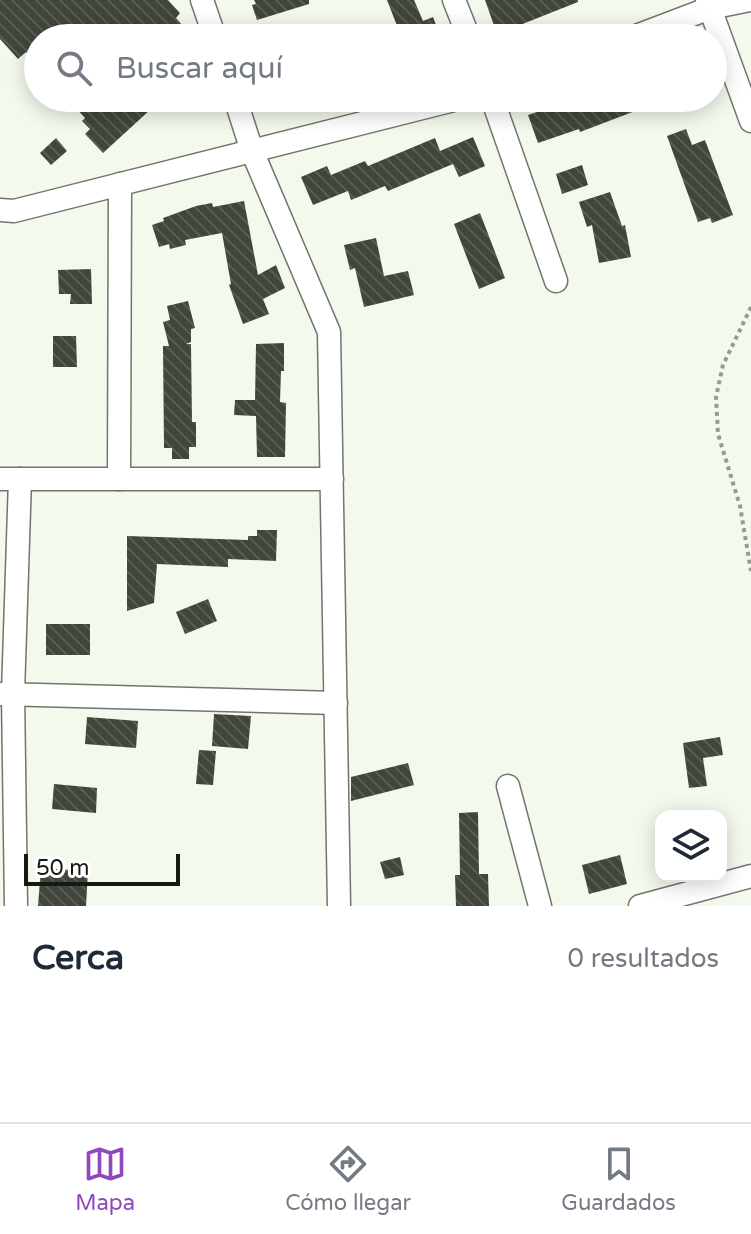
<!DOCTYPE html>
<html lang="es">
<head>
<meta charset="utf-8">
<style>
  :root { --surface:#fff; --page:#f2f2f3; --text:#1f2937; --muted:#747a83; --line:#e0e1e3; --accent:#8f49bd }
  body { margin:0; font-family:"Varela Round",sans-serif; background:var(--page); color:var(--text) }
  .controls { position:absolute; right:24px; bottom:24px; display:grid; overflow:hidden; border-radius:16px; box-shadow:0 4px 20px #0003 }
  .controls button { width:72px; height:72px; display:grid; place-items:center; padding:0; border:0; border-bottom:2px solid var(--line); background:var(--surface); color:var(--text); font:40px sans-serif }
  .scale { position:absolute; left:24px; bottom:20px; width:156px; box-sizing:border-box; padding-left:8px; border:4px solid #161814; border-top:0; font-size:22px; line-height:28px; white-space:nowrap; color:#161814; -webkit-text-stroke:6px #fff; paint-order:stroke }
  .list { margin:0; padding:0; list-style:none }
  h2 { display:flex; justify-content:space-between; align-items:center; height:104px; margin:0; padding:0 32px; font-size:34px }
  h2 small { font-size:26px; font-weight:400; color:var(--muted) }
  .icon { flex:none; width:44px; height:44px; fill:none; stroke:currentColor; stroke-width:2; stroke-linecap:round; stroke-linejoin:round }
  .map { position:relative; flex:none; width:751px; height:906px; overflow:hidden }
  .search { position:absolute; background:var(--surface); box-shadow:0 4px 20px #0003; left:24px; right:24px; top:24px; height:88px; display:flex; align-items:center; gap:20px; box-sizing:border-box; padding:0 28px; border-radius:44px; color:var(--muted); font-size:30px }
  .sheet { height:216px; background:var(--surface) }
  nav { display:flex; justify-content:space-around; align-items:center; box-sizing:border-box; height:112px; border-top:2px solid var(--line); background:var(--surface); font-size:22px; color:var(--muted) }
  nav a { display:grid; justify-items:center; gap:4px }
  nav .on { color:var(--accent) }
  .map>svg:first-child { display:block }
</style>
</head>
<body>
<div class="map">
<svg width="751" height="906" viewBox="0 0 751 906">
  <defs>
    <pattern id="building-back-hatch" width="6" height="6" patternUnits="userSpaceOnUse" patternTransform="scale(2)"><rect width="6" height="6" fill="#41463c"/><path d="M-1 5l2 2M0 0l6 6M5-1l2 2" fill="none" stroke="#595d55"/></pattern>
  </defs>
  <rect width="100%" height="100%" fill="#f3f9ed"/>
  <g fill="url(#building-back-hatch)">
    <path d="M 0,0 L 168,0 L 180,13 L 176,18 L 194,38 L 38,38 L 38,66 L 26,52 L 18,59 L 0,39 Z"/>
    <path d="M 254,0 L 309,0 L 309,4 L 257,20 L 252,5 L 256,4 Z"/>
    <path d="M 387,0 L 414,0 L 423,21 L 433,17 L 441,38 L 383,38 L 399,31 Z"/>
    <path d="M 485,0 L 578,0 L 578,2 L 497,34 Z"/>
    <path d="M 67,98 L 163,98 L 103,153 L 85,134 L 90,129 L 82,121 L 85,118 Z"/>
    <path d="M 579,98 L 664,98 L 664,100 L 580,132 L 579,129 L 538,143 L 528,115 Z"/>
    <path d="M 686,129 L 692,145 L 705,140 L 733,215 L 712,223 L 710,218 L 698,222 L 667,136 Z"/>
    <path d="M 473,137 L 485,166 L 459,177 L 453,164 L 388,191 L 385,186 L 351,200 L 348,191 L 313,205 L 301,177 L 327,166 L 331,175 L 365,161 L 368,166 L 435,138 L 440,151 Z"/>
    <path d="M 56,138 L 67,151 L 51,165 L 40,153 Z"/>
    <path d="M 582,165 L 588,185 L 562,194 L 556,174 Z"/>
    <path d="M 610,192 L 622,226 L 625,225 L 631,257 L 599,263 L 592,225 L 587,227 L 579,202 Z"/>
    <path d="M 244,201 L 258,275 L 276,265 L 285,288 L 263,299 L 269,314 L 243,324 L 229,285 L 231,284 L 222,233 L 185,240 L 186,245 L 170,249 L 169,244 L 159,247 L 152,225 L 164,221 L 163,218 L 196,206 L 212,203 L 213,207 Z"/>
    <path d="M 480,213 L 505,278 L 479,289 L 454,224 Z"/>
    <path d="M 376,238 L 384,276 L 408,271 L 414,295 L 364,307 L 355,268 L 350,270 L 344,245 Z"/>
    <path d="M 91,269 L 92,304 L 70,304 L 71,294 L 59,294 L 58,270 Z"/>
    <path d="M 188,301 L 195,328 L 191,329 L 191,342 L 186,344 L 191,344 L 192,422 L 196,422 L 196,447 L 189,447 L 189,459 L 172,459 L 172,448 L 164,448 L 163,346 L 169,346 L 163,322 L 170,320 L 167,306 Z"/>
    <path d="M 53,336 L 76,336 L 77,367 L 53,367 Z"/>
    <path d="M 284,343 L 284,371 L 281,371 L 280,402 L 286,403 L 285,457 L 257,457 L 256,416 L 234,415 L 235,400 L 255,400 L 256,344 Z"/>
    <path d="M 257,530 L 277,530 L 276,561 L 228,559 L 228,567 L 157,564 L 154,603 L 127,611 L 127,536 L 248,540 L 248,536 L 257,536 Z"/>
    <path d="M 208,599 L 217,621 L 185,634 L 176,612 Z"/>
    <rect x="46" y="624" width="44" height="31"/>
    <path d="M 214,714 L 251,716 L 248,749 L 212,746 Z"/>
    <path d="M 87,717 L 138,721 L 136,748 L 85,744 Z"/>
    <path d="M 720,737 L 723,755 L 703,758 L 707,786 L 689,788 L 683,743 Z"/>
    <path d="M 199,750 L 216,751 L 213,785 L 196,784 Z"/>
    <path d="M 408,763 L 414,785 L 351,801 L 351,777 Z"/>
    <path d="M 54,784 L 97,788 L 96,813 L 52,809 Z"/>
    <path d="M 478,812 L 479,874 L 488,874 L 489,906 L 456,906 L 455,875 L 460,875 L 459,813 Z"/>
    <path d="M 620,855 L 627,884 L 589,894 L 582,865 Z"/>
    <path d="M 400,857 L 404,875 L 385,879 L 380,862 Z"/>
    <path d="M 41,868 L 88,871 L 86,906 L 38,906 Z"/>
  </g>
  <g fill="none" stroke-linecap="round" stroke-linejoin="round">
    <g stroke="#71766c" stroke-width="25">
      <g id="minor">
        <path d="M 202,0 L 215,38"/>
        <path d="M 454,0 L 469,38"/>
        <path d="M 707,0 L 751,121"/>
        <path d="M 631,38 L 710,8 L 750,0"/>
        <path d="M 235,98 L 252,151 L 329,332 L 339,906"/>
        <path d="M 492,98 L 556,281"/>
        <path d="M 0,210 L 14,211 L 462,98"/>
        <path d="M 0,479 L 332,479"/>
        <path d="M 119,479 L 120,184"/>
        <path d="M 0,694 L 336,703"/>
        <path d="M 508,786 L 540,906"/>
        <path d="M 16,906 L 13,693 L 20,479"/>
        <path d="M 640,906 L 751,876"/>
      </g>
    </g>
    <path stroke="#969b92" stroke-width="4" stroke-dasharray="4 4" stroke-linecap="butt" d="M 751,307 L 723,365 L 716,397 L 718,434 L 740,506 L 751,571"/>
    <use href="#minor" stroke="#fff" stroke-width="22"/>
  </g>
</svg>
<div class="controls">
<button><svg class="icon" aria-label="layers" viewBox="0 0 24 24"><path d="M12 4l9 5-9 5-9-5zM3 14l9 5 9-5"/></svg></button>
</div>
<div class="scale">50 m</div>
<div class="search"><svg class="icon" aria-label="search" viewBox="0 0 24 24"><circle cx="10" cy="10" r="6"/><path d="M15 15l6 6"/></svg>Buscar aquí</div>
</div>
<section class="sheet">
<h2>Cerca<small>0 resultados</small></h2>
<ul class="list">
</ul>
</section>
<nav>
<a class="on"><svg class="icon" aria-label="map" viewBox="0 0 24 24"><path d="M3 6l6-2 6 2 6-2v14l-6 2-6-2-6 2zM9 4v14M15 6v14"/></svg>Mapa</a>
<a><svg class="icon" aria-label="directions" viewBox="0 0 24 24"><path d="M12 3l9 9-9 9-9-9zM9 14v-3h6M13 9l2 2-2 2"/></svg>Cómo llegar</a>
<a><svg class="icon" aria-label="saved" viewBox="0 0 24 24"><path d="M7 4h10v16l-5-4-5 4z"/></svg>Guardados</a>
</nav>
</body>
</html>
